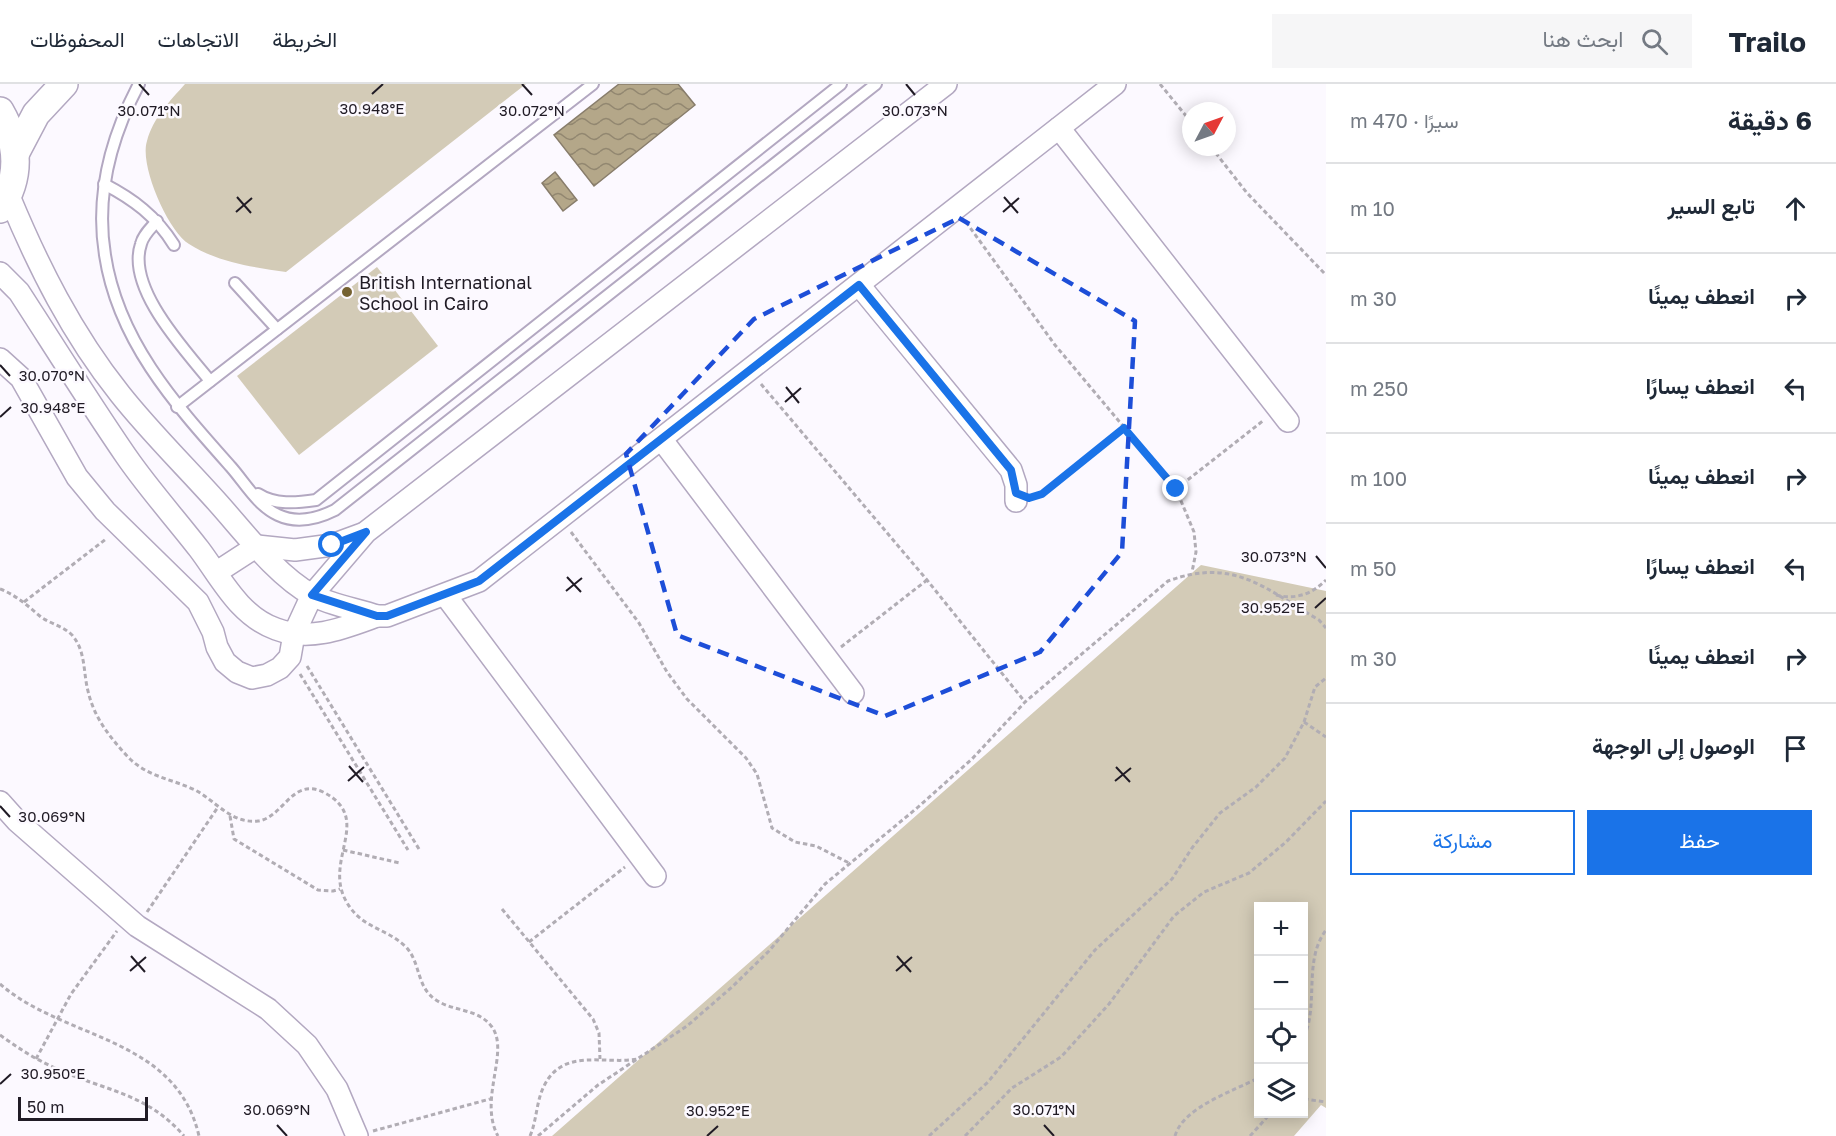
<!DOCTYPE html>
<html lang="ar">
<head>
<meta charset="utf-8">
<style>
  :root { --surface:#fff; --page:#f6f6f7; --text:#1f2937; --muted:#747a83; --line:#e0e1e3; --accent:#1a73e8 }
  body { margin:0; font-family:"Golos Text",Vazirmatn,sans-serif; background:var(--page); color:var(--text); direction:rtl }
  .controls { position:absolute; right:18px; bottom:18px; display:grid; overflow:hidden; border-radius:0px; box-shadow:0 3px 15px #0003 }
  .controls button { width:54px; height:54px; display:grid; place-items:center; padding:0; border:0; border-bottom:2px solid var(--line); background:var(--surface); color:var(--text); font:30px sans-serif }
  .compass { position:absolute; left:1182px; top:18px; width:54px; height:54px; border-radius:50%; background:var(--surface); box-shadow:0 3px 15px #0003; rotate:49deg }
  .scale { position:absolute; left:18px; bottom:15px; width:130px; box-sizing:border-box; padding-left:6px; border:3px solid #201b25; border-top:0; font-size:16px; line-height:21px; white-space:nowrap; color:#201b25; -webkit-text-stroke:4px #fcf9ff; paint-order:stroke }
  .stop { position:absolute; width:18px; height:18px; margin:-14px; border:4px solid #1a73e8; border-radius:50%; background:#fff }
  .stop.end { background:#1a73e8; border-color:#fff; box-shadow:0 2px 6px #0008 }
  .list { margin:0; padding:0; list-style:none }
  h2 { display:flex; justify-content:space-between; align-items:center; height:78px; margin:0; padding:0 24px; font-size:26px }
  h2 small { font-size:20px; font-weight:400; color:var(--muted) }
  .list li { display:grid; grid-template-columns:39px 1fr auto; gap:18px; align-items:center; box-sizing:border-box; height:90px; padding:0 24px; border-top:2px solid var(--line) }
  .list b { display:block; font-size:22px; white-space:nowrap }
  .list em { font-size:20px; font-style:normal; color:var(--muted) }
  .actions { display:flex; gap:12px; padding:18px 24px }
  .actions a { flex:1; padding:14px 0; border:2px solid var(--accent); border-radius:0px; text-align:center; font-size:21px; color:var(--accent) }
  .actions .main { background:var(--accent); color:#fff }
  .icon { flex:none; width:33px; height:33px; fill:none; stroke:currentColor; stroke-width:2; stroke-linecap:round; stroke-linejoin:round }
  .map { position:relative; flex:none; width:1326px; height:1052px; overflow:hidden; direction:ltr }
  header { display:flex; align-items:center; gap:36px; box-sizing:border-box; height:84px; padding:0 30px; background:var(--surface); border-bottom:2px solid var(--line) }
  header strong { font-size:28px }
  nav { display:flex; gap:33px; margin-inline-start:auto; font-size:21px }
  .search { width:420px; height:54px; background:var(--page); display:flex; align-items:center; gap:15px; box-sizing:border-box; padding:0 21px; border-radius:0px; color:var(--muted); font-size:22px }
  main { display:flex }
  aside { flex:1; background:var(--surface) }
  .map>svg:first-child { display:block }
</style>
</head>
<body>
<header>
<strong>Trailo</strong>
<div class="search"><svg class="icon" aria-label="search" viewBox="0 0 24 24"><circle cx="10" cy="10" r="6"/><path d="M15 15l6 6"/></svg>ابحث هنا</div>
<nav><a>الخريطة</a><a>الاتجاهات</a><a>المحفوظات</a></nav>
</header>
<main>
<aside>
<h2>6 دقيقة<small>سيرًا · 470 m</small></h2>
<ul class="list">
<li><svg class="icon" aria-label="ahead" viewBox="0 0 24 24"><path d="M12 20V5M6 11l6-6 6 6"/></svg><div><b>تابع السير</b></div><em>10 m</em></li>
<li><svg class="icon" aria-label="right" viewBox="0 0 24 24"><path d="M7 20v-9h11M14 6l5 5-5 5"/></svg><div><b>انعطف يمينًا</b></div><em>30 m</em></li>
<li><svg class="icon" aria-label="left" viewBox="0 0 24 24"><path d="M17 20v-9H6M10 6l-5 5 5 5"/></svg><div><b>انعطف يسارًا</b></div><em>250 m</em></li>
<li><svg class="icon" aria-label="right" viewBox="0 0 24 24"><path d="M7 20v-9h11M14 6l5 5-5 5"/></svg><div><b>انعطف يمينًا</b></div><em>100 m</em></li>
<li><svg class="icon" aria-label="left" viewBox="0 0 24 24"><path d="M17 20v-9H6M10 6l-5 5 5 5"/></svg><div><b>انعطف يسارًا</b></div><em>50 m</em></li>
<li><svg class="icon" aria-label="right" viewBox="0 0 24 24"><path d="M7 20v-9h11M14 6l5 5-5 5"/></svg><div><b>انعطف يمينًا</b></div><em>30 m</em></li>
<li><svg class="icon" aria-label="arrive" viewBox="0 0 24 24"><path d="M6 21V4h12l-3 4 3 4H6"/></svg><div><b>الوصول إلى الوجهة</b></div></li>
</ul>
<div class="actions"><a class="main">حفظ</a><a>مشاركة</a></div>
</aside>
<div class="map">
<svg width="1326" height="1052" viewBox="0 0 1326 1052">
  <defs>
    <pattern id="water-waves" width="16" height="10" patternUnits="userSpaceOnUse" patternTransform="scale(1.5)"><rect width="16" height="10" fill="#b4a789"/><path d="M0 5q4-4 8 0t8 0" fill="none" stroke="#928770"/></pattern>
  </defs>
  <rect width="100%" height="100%" fill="#fcf9ff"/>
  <g fill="#d3cbb7" fill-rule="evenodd">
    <path d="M 185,0 L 526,0 L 286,188 C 253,183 219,179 189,160 C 168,147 139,81 147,57 C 153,34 170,17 185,0 Z"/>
    <path d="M 377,183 L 438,262 L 299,371 L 237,292 Z"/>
    <path d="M 1201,481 L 1326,507 L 1326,1024 L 1321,1021 L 1294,1052 L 552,1052 ZM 1258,822 L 1304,822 L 1304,1030 L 1258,1030 Z"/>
  </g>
  <g fill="url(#water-waves)" stroke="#887d6b" stroke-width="1.5">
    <path d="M 619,0 L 678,0 L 695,21 L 594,102 L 554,51 Z"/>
    <path d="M 555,88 L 577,116 L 563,127 L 542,99 Z"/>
  </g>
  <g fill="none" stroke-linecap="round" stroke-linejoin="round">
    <g stroke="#b3a8c1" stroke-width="14">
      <g id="service">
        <path d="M 139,0 C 111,53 95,110 105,171 C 118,257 175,320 231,383 C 245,399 258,422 278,431 C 297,440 317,435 335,426 L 876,0"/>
        <path d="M 104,100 C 133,115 156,132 174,161"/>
        <path d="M 157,137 C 151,144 143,151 141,160 C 126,204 185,266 210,297"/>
        <path d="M 235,199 L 277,245"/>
        <path d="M 177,323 L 593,0"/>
        <path d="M 258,410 C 275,421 296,419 316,416 L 841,0"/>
      </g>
    </g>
    <g stroke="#b3a8c1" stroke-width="24">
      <g id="minor">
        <path d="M 1059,44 L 1288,337"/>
        <path d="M 9,112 C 38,182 72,250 120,310 C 150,348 185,382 218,419 C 244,448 277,492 312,511 C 331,521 356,525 377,532 L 387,532 L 479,497 L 1115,0"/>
        <path d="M 0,189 L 19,208 C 54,262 89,318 126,372 C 148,404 175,434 199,465 C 221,494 239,532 276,545 C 311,558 344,544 377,532"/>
        <path d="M 859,201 L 1011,386 L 1016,401 L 1016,417"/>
        <path d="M 0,275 L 21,294 L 77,393 L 105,427 L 198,518 L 213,548 L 217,563 L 225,578 L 237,588 L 252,594 L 267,591 L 280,584 L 290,573 L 294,550 L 312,511 L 366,448 L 946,0"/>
        <path d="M 662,356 L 853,609"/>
        <path d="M 217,488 L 257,462 L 295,466 L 332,461 L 362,450"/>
        <path d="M 446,512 L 655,792"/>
        <path d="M 0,718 L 17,737 L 137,842 L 268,925 L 307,961 L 337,1005 L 357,1052"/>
      </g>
    </g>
    <g stroke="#b3a8c1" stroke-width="30">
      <g id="tertiary">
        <path d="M 0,27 C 19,60 21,93 0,125"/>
        <path d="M 16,68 L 36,30 L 64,0"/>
      </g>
    </g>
    <g stroke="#b1adb4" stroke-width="3" stroke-dasharray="4.5 3" stroke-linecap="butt">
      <path d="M 1160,0 L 1191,38"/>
      <path d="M 1211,63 L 1247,109 L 1326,191"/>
      <path d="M 966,138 L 1055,261 L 1176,405 L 1194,448 L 1196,468 L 1192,488"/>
      <path d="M 761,300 L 927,496 L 1025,618"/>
      <path d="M 1176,405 L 1264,336"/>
      <path d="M 1033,413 L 1042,410 L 1124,344"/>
      <path d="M 571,448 L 639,539 L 667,588 L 687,615 L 746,674 L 757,690 L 772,744 L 795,758 L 816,762 L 851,780"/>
      <path d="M 0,505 C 16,511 28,522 41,533 C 51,540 63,542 72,551 C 86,567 83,588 88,607 C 94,634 111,655 130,675 C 149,693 172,695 195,706 C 216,717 231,740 258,737 C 283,734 292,693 323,708 C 373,733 326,773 344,813 C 359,845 384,842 406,863 C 421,879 416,903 436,916 C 454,928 478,924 492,943 C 510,968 478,1016 498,1052"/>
      <path d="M 1276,511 C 1296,516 1312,510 1326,496"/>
      <path d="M 24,518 L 106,455"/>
      <path d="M 841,563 L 927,496"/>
      <path d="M 307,582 L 419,765"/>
      <path d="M 300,590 L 408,766"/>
      <path d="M 1304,638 L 1326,653"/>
      <path d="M 230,732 L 234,755 L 318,806 L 333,807 L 340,805"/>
      <path d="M 343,766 L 400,779"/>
      <path d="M 502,825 L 593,935 L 599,949 L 600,975"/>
      <path d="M 147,828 L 218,723"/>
      <path d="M 529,858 L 625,783"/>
      <path d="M 0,900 C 64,956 176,952 199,1052"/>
      <path d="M 0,951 C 18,964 35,975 55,984 C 104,1007 146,1008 184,1052"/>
      <path d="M 1304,953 C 1319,920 1303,877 1326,846"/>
      <path d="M 36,975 L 71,910 L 117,847"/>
      <path d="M 1304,1015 L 1326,1018"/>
      <path d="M 373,1047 L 490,1015"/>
      <path d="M 530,1052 C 537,1036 536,1018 544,1002 C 563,963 605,981 638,975"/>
      <path d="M 538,1052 L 598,1001 L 687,942 L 732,903 L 769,867 L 825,800 L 917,724 L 972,675 L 1025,618 L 1168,497 C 1234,473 1264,504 1319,536 L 1326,544"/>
      <path d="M 929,1052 L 988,998 L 1095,866 L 1172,795 L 1192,764 L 1220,729 L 1256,703 L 1285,674 L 1304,638 L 1315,603 L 1326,594"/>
      <path d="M 965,1052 L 1012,1004 L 1061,973 L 1109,920 L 1174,832 L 1204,808 L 1249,789 L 1286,758 L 1326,717"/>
      <path d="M 1175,1052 C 1183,1023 1234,1007 1258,994"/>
      <path d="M 1250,1052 L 1270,1030"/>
    </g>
    <use href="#service" stroke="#fff" stroke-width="10"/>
    <use href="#minor" stroke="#fff" stroke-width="21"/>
    <use href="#tertiary" stroke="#fff" stroke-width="27"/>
  </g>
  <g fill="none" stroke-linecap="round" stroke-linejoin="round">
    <path stroke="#1a73e8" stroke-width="8" d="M 332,461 L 366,448 L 312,511 L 377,532 L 387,532 L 479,497 L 859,201 L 1011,386 L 1016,409 L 1029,414 L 1042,410 L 1124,344 L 1176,405"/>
  </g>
  <path fill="none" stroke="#1d4ed8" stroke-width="4.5" stroke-dasharray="12 8" stroke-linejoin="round" d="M 959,134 L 1135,237 L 1122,468 L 1040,568 L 885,632 L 677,551 L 626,370 L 754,235 Z"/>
  <path fill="none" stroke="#201b25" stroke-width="2" d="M 139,0 L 149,11M 522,0 L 532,11M 906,0 L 915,11M 372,10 L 383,0M 237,113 L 251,129M 1004,113 L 1018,129M 236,128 L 252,114M 1003,128 L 1019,114M 0,281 L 10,292M 786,303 L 799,319M 785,318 L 801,304M 0,333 L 11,323M 1316,472 L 1326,484M 567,493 L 581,508M 566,507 L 582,494M 1315,524 L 1326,514M 349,682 L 363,698M 1116,683 L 1130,698M 348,697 L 364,683M 1115,697 L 1131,684M 0,722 L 10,733M 131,872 L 145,888M 897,872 L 911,888M 130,887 L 146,873M 896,887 L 912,873M 0,1000 L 11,990M 277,1041 L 287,1052M 1044,1041 L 1054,1052M 707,1052 L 718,1042"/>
  <circle fill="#756231" stroke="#fcf9ff" stroke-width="2" cx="347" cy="208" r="6"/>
  <g text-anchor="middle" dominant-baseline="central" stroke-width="5" stroke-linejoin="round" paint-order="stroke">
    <g font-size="18" fill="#201b25" stroke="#fcf9ff" text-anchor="start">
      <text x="359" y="198">British International<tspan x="359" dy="21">School in Cairo</tspan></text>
    </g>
  </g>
  <g font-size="15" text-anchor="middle" fill="#201b25" stroke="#fcf9ff" stroke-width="5" stroke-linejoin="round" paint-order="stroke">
    <text x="372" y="30">30.948°E</text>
    <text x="149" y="32">30.071°N</text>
    <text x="532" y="32">30.072°N</text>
    <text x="915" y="32">30.073°N</text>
    <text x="52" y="297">30.070°N</text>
    <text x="53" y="329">30.948°E</text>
    <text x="1274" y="478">30.073°N</text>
    <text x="1273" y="529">30.952°E</text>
    <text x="52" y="738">30.069°N</text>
    <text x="53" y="995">30.950°E</text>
    <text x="277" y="1031">30.069°N</text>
    <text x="1044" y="1031">30.071°N</text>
    <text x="718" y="1032">30.952°E</text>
  </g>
</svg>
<div class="controls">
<button>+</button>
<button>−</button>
<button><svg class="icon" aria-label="locate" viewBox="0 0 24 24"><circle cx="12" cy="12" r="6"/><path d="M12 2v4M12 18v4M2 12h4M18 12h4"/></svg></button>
<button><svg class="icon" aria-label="layers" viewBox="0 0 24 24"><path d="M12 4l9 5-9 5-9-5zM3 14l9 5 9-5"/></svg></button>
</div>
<svg class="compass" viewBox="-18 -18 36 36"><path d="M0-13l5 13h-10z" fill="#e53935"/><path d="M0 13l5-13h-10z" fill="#747a83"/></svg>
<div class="scale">50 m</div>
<div class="stop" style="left:332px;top:461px"></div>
<div class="stop end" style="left:1176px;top:405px"></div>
</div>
</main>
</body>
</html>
